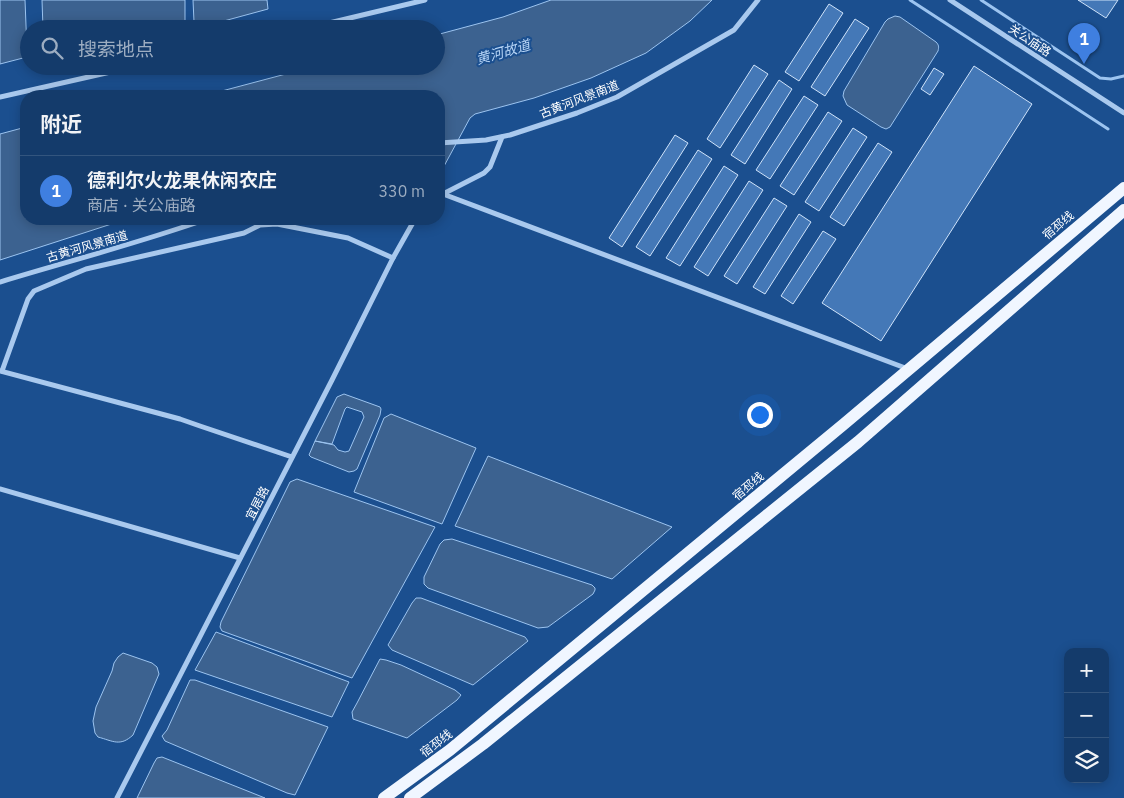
<!DOCTYPE html>
<html lang="zh">
<head>
<meta charset="utf-8">
<style>
  :root { --surface:#143b6b; --page:#1d4271; --text:#f1f3f6; --muted:#9dadc1; --line:#33557e; --accent:#ea580c }
  body { margin:0; font-family:"IBM Plex Sans","Noto Sans SC",sans-serif; background:var(--page); color:var(--text) }
  .controls { position:absolute; right:15px; bottom:15px; display:grid; overflow:hidden; border-radius:10px; box-shadow:0 2px 12px #0003 }
  .controls button { width:45px; height:45px; display:grid; place-items:center; padding:0; border:0; border-bottom:1px solid var(--line); background:var(--surface); color:var(--text); font:25px sans-serif }
  .you { position:absolute; left:759px; top:414px; width:18px; height:18px; margin:-12px; border:4px solid #fff; border-radius:50%; background:#1a73e8; box-shadow:0 0 0 8px #1a73e833 }
  .badge { display:grid; place-items:center; width:32px; height:32px; border-radius:50%; background:var(--accent); color:#fff; font-size:16px; font-weight:700 }
  .pin { position:absolute; translate:-50% -41px; filter:drop-shadow(0 1px 2px #0008) }
  .pin::after { content:''; position:absolute; top:26px; width:18px; height:15px; background:inherit; clip-path:polygon(0 0,100% 0,50% 100%) }
  .list { margin:0; padding:0; list-style:none }
  h2 { display:flex; justify-content:space-between; align-items:center; height:65px; margin:0; padding:0 20px; font-size:21px }
  h2 small { font-size:16px; font-weight:400; color:var(--muted) }
  .list li { display:grid; grid-template-columns:32px 1fr auto; gap:15px; align-items:center; box-sizing:border-box; height:70px; padding:0 20px; border-top:1px solid var(--line) }
  .list b { display:block; font-size:19px; white-space:nowrap }
  .list p { margin:0; font-size:16px; white-space:nowrap; color:var(--muted) }
  .list em { font-size:16px; font-style:normal; color:var(--muted) }
  .icon { flex:none; width:28px; height:28px; fill:none; stroke:currentColor; stroke-width:2; stroke-linecap:round; stroke-linejoin:round }
  .map { position:relative; flex:none; width:1124px; height:798px; overflow:hidden }
  .search { position:absolute; background:var(--surface); box-shadow:0 2px 12px #0003; left:20px; top:20px; width:425px; height:55px; display:flex; align-items:center; gap:12px; box-sizing:border-box; padding:0 18px; border-radius:28px; color:var(--muted); font-size:19px }
  .panel { position:absolute; background:var(--surface); box-shadow:0 2px 12px #0003; left:20px; top:90px; width:425px; height:135px; border-radius:20px }
  .map>svg:first-child { display:block }
</style>
</head>
<body>
<div class="map">
<svg width="1124" height="798" viewBox="0 0 1124 798">
  <rect width="100%" height="100%" fill="#1b4f8f"/>
  <g fill="#3c6290" stroke="#9cc4f0">
    <path d="M 0,0 L 25,0 L 27,51 L 23,58 L 0,64 Z"/>
    <path d="M 42,0 L 185,0 L 185,24 L 184,27 L 181,29 L 43,29 Z"/>
    <path d="M 193,0 L 267,0 L 268,9 L 198,28 L 194,22 Z"/>
    <path d="M 551,0 L 712,0 L 690,21 L 646,53 L 591,78 L 534,98 L 475,114 L 470,118 L 443,168 L 439,166 L 439,96 L 203,96 L 316,66 L 436,66 L 436,35 L 503,17 Z"/>
    <path d="M 895,16 L 900,17 L 936,42 C 939,45 939,47 938,51 L 890,127 L 886,129 L 881,127 L 847,105 L 843,96 L 844,91 L 885,22 L 888,19 Z"/>
    <path d="M 26,127 L 26,219 L 127,219 L 0,260 L 0,134 Z"/>
    <path d="M 344,394 L 380,407 L 381,409 L 380,415 L 357,469 L 354,471 L 349,472 L 311,457 L 309,455 L 315,441 L 334,445 L 338,450 L 345,452 L 349,451 L 364,417 L 362,412 L 347,407 L 345,409 L 332,444 L 315,441 L 337,397 Z"/>
    <path d="M 391,414 L 476,448 L 442,524 L 354,492 L 384,418 Z"/>
    <path d="M 488,456 L 672,527 L 612,579 L 455,526 Z"/>
    <path d="M 297,479 L 435,527 L 352,678 L 222,631 L 220,627 L 221,622 L 290,482 Z"/>
    <path d="M 452,539 L 592,585 L 595,588 L 595,590 L 593,594 L 548,627 L 538,628 L 428,588 L 424,584 L 424,577 L 440,544 L 444,540 Z"/>
    <path d="M 416,598 L 421,598 L 525,637 L 528,641 L 473,685 L 392,650 L 388,645 L 412,603 Z"/>
    <path d="M 216,632 L 349,682 L 332,717 L 195,670 Z"/>
    <path d="M 123,653 L 152,663 L 157,667 L 159,674 L 133,735 C 120,747 113,741 98,737 L 95,733 L 93,721 L 96,707 L 112,671 L 114,663 L 118,657 Z"/>
    <path d="M 380,659 L 386,660 L 401,665 L 455,690 L 461,695 L 457,700 L 407,738 L 353,719 L 352,712 L 357,703 Z"/>
    <path d="M 190,680 L 195,680 L 328,727 L 295,795 L 287,793 L 165,741 L 162,736 L 167,730 Z"/>
    <path d="M 162,757 L 265,798 L 137,798 L 154,763 L 157,758 Z"/>
  </g>
  <g fill="none" stroke-linecap="round" stroke-linejoin="round">
    <g stroke="#9cc4f0" stroke-width="3">
      <path d="M 910,0 L 1108,129"/>
      <path d="M 981,0 L 1100,78 L 1111,79 L 1124,76"/>
    </g>
  </g>
  <g fill="#4478b7" stroke="#cfe3fa">
    <path d="M 1078,0 L 1118,0 L 1106,18 Z"/>
    <path d="M 829,4 L 843,13 L 799,81 L 785,72 Z"/>
    <path d="M 855,19 L 869,28 L 825,96 L 811,87 Z"/>
    <path d="M 754,65 L 768,74 L 720,148 L 707,139 Z"/>
    <path d="M 974,66 L 1032,104 L 881,341 L 822,303 Z"/>
    <path d="M 934,68 L 944,74 L 930,95 L 921,89 Z"/>
    <path d="M 779,80 L 792,89 L 745,164 L 731,155 Z"/>
    <path d="M 804,96 L 818,105 L 770,179 L 756,170 Z"/>
    <path d="M 828,112 L 842,121 L 794,195 L 780,186 Z"/>
    <path d="M 853,128 L 867,137 L 819,211 L 805,202 Z"/>
    <path d="M 675,135 L 688,143 L 622,247 L 609,238 Z"/>
    <path d="M 878,143 L 892,152 L 844,226 L 830,217 Z"/>
    <path d="M 698,150 L 712,159 L 650,256 L 636,247 Z"/>
    <path d="M 724,166 L 738,175 L 680,266 L 666,258 Z"/>
    <path d="M 749,181 L 763,190 L 708,276 L 694,267 Z"/>
    <path d="M 774,198 L 787,206 L 737,284 L 724,276 Z"/>
    <path d="M 799,214 L 811,222 L 765,294 L 753,287 Z"/>
    <path d="M 823,231 L 836,239 L 793,304 L 781,296 Z"/>
  </g>
  <g fill="none" stroke-linecap="round" stroke-linejoin="round">
    <g stroke="#a9c9ee" stroke-width="5">
      <path d="M 950,0 L 1124,113"/>
      <path d="M 304,29 L 425,0"/>
      <path d="M 0,97 L 137,66"/>
      <path d="M 439,143 L 486,140 L 510,135 L 577,113 L 617,97 L 734,30 L 758,0"/>
      <path d="M 443,194 L 908,369"/>
      <path d="M 439,196 L 484,173 L 490,167 L 502,137"/>
      <path d="M 0,282 C 69,261 139,243 207,219"/>
      <path d="M 0,371 L 180,419 L 200,426 L 292,457"/>
      <path d="M 2,371 L 28,299 L 34,291 L 86,269 L 244,233 L 260,225 L 277,224 L 348,238 L 393,258"/>
      <path d="M 0,489 L 240,558"/>
      <path d="M 117,798 L 332,380 L 393,258 L 415,219"/>
    </g>
    <g stroke="#f0f6ff" stroke-width="12">
      <path d="M 384,798 L 450,750 L 844,424 L 1124,188"/>
      <path d="M 410,798 L 483,744 L 858,442 L 1124,210"/>
    </g>
  </g>
  <g text-anchor="middle" dominant-baseline="central" stroke-width="4" stroke-linejoin="round" paint-order="stroke">
    <g font-size="12" fill="#fff" stroke="#1b4f8f">
      <text transform="translate(1030 40) rotate(33)">关公庙路</text>
      <text transform="translate(579 99) rotate(-21)">古黄河风景南道</text>
      <text transform="translate(1058 225) rotate(-40)">宿邳线</text>
      <text transform="translate(87 246) rotate(-16)">古黄河风景南道</text>
      <text transform="translate(748 486) rotate(-40)">宿邳线</text>
      <text transform="translate(257 503) rotate(-63)">宜居路</text>
      <text transform="translate(436 743) rotate(-37)">宿邳线</text>
    </g>
    <g font-size="14" font-style="italic" fill="#b5d3f5" stroke="#1b4f8f">
      <text transform="translate(503 52) rotate(-16)">黄河故道</text>
    </g>
  </g>
</svg>
<div class="controls">
<button>+</button>
<button>−</button>
<button><svg class="icon" aria-label="layers" viewBox="0 0 24 24"><path d="M12 4l9 5-9 5-9-5zM3 14l9 5 9-5"/></svg></button>
</div>
<div class="you"></div>
<div class="pin badge" style="left:1084px;top:64px;background:#3f7fe0">1</div>
<div class="search"><svg class="icon" aria-label="search" viewBox="0 0 24 24"><circle cx="10" cy="10" r="6"/><path d="M15 15l6 6"/></svg>搜索地点</div>
<section class="panel">
<h2>附近<small></small></h2>
<ul class="list">
<li><span class="badge" style="background:#3f7fe0">1</span><div><b>德利尔火龙果休闲农庄</b><p>商店 · 关公庙路</p></div><em>330 m</em></li>
</ul>
</section>
</div>
</body>
</html>
